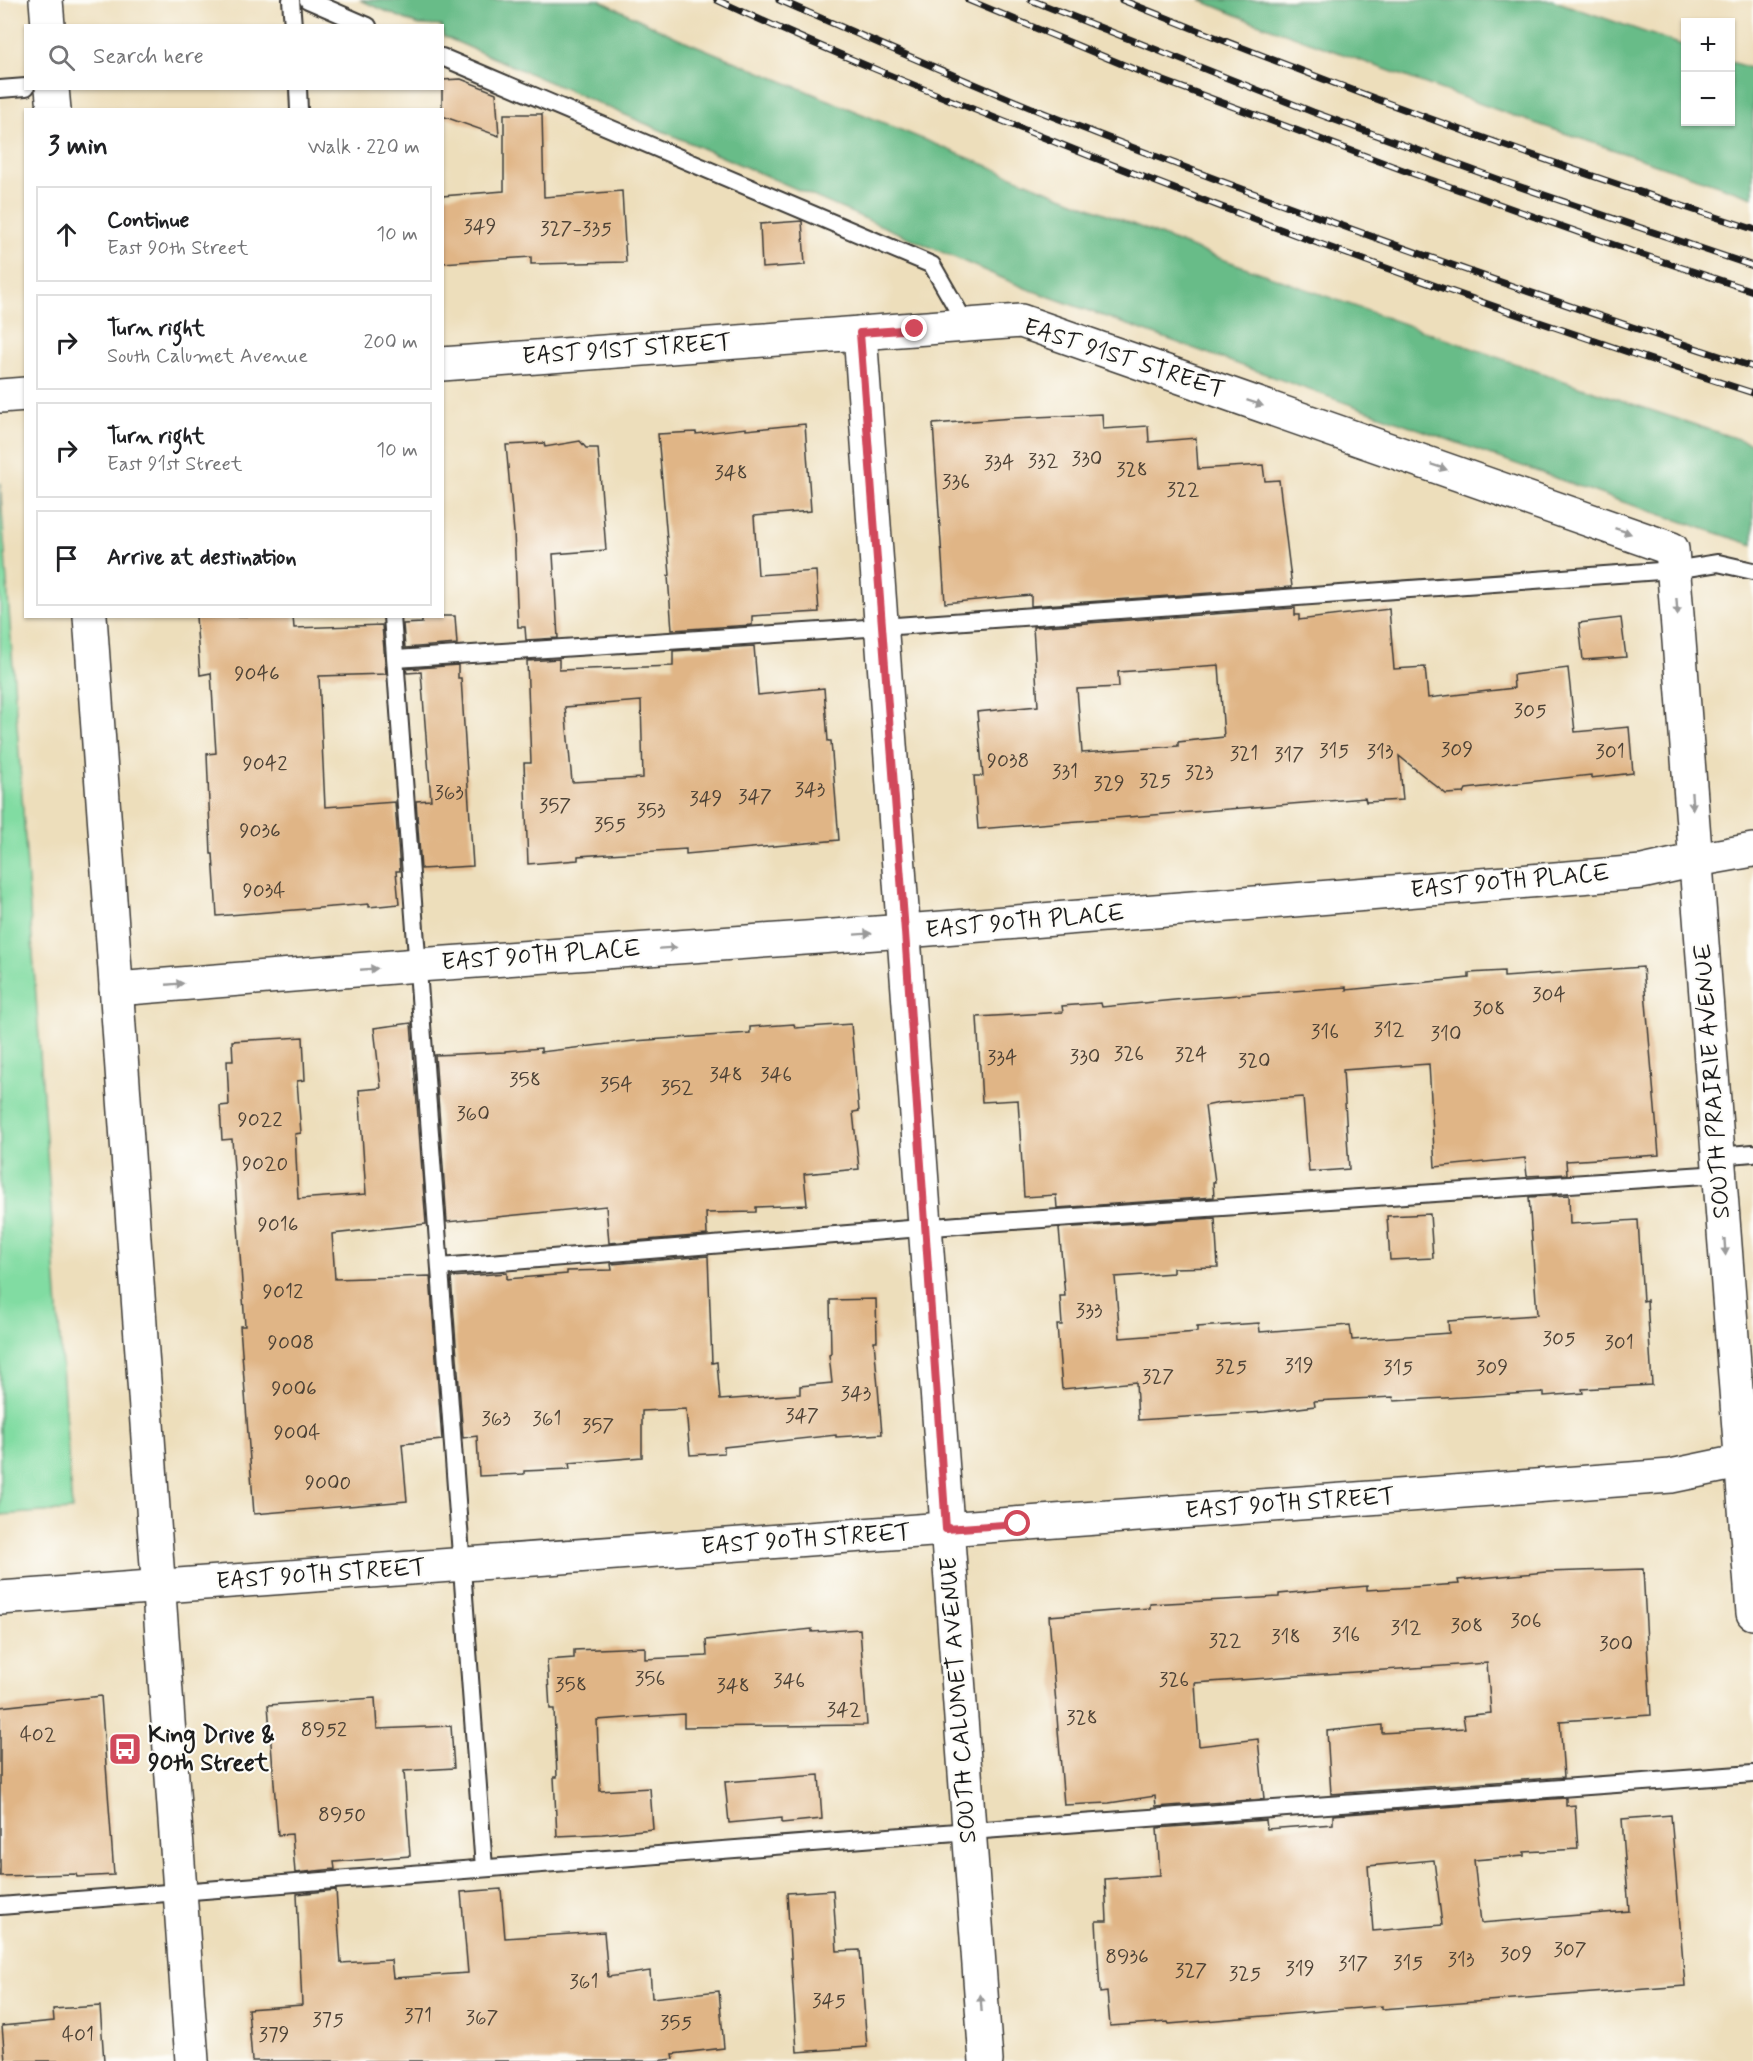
<!DOCTYPE html>
<html lang="en">
<head>
<meta charset="utf-8">
<style>
  :root { --surface:#fff; --page:#f2f2f2; --text:#202124; --muted:#757577; --line:#e0e0e0 }
  body { margin:0; font-family:Mynerve,sans-serif; background:var(--page); color:var(--text) }
  .controls { position:absolute; right:18px; top:18px; display:grid; overflow:hidden; border-radius:0px; box-shadow:0 2px 4px #0004 }
  .controls button { width:54px; height:54px; display:grid; place-items:center; padding:0; border:0; border-bottom:2px solid var(--line); background:var(--surface); color:var(--text); font:30px sans-serif }
  .stop { position:absolute; width:18px; height:18px; margin:-14px; border:4px solid #d1495b; border-radius:50%; background:#fff }
  .stop.end { background:#d1495b; border-color:#fff; box-shadow:0 2px 6px #0008 }
  .list { margin:0; padding:0; list-style:none }
  h2 { display:flex; justify-content:space-between; align-items:center; height:78px; margin:0; padding:0 24px; font-size:26px }
  h2 small { font-size:20px; font-weight:400; color:var(--muted) }
  .list li { display:grid; grid-template-columns:39px 1fr auto; gap:18px; align-items:center; box-sizing:border-box; height:96px; margin:0 12px 12px; padding:0 12px; border:2px solid var(--line); border-radius:0px }
  .list b { display:block; font-size:22px; white-space:nowrap }
  .list p { margin:0; font-size:20px; white-space:nowrap; color:var(--muted) }
  .list em { font-size:20px; font-style:normal; color:var(--muted) }
  .icon { flex:none; width:33px; height:33px; fill:none; stroke:currentColor; stroke-width:2; stroke-linecap:round; stroke-linejoin:round }
  .map { position:relative; flex:none; width:1753px; height:2061px; overflow:hidden }
  .search { position:absolute; background:var(--surface); box-shadow:0 2px 4px #0004; left:24px; top:24px; width:420px; height:66px; display:flex; align-items:center; gap:15px; box-sizing:border-box; padding:0 21px; border-radius:0px; color:var(--muted); font-size:22px }
  .panel { position:absolute; background:var(--surface); box-shadow:0 2px 4px #0004; left:24px; top:108px; width:420px; height:510px; border-radius:0px }
  .map>svg:first-child { display:block }
</style>
</head>
<body>
<div class="map">
<svg width="1753" height="2061" viewBox="0 0 1753 2061">
  <rect width="100%" height="100%" fill="#fdfcf7"/>
  <filter id="ink" filterUnits="userSpaceOnUse"><feTurbulence type="fractalNoise" baseFrequency=".0167" numOctaves="2"/><feDisplacementMap in="SourceGraphic" scale="12" xChannelSelector="R" yChannelSelector="G"/><feConvolveMatrix kernelMatrix="1 2 1 2 8 2 1 2 1" color-interpolation-filters="sRGB"/></filter>
  <filter id="wash" filterUnits="userSpaceOnUse"><feTurbulence type="fractalNoise" baseFrequency=".008" numOctaves="4" result="noise"/><feDisplacementMap in="SourceGraphic" scale="24" xChannelSelector="R" yChannelSelector="G"/><feGaussianBlur stdDeviation="1.35" result="paint"/><feColorMatrix in="noise" values="0 0 0 0 0 0 0 0 0 0 0 0 0 0 0 0 0 1.4 0 .05"/><feComposite in="paint" operator="in"/></filter>
  <g filter="url(#wash)">
    <rect width="100%" height="100%" fill="#eddebb"/>
    <path fill="#81dca2" stroke="#4e7c5f" stroke-width="1.5" d="M 0,482 L 72,1510 L 0,1515 Z"/>
    <g fill="#68bc88" stroke="#426c52" stroke-width="1.5">
      <path d="M 360,0 L 599,0 L 678,38 L 1046,190 L 1208,254 L 1581,387 L 1753,444 L 1753,545 L 1614,499 L 1025,288 L 443,36 L 442,26 L 418,25 Z"/>
      <path d="M 1200,0 L 1552,0 L 1685,46 L 1686,122 L 1730,122 L 1731,62 L 1753,69 L 1753,197 L 1517,117 L 1246,19 Z"/>
    </g>
    <g id="blocks">
      <g fill="#e0b586" fill-rule="evenodd">
        <path d="M 461,79 L 496,93 L 499,136 L 442,116 L 442,80 Z"/>
        <path d="M 504,114 L 542,114 L 544,197 L 622,191 L 626,262 L 531,264 L 531,257 L 442,263 L 442,196 L 504,191 Z"/>
        <path d="M 802,221 L 805,265 L 762,268 L 760,224 Z"/>
        <path d="M 1102,414 L 1103,429 L 1148,426 L 1149,442 L 1196,438 L 1198,469 L 1263,465 L 1265,481 L 1279,480 L 1292,587 L 1031,606 L 1031,595 L 945,603 L 933,424 L 1013,418 Z"/>
        <path d="M 805,424 L 811,511 L 754,516 L 758,575 L 816,571 L 819,612 L 752,616 L 752,625 L 672,630 L 668,576 L 670,575 L 658,434 L 696,432 L 696,434 L 746,428 L 746,430 Z"/>
        <path d="M 580,441 L 586,448 L 598,448 L 606,550 L 553,554 L 558,638 L 526,640 L 525,627 L 518,627 L 514,532 L 506,445 L 544,443 L 545,447 Z"/>
        <path d="M 1295,608 L 1295,615 L 1299,615 L 1299,620 L 1389,609 L 1394,669 L 1425,667 L 1428,698 L 1514,688 L 1513,675 L 1568,668 L 1575,732 L 1629,727 L 1633,773 L 1591,778 L 1591,775 L 1466,789 L 1464,793 L 1446,794 L 1399,756 L 1403,800 L 1366,802 L 1365,798 L 978,829 L 974,776 L 983,776 L 977,712 L 1038,706 L 1033,627 ZM 1219,665 L 1224,737 L 1178,742 L 1178,746 L 1082,753 L 1077,689 L 1119,687 L 1118,672 Z"/>
        <path d="M 196,616 L 293,616 L 294,628 L 382,625 L 386,674 L 319,676 L 325,807 L 395,802 L 400,871 L 396,871 L 399,904 L 369,907 L 369,904 L 217,916 L 213,854 L 211,854 L 207,754 L 216,753 L 211,673 L 200,675 Z"/>
        <path d="M 422,616 L 455,616 L 457,644 L 405,648 L 403,624 L 422,623 Z"/>
        <path d="M 1621,618 L 1626,657 L 1583,660 L 1579,623 Z"/>
        <path d="M 754,646 L 758,695 L 824,688 L 828,741 L 831,741 L 839,840 L 686,854 L 686,849 L 578,856 L 578,860 L 528,864 L 524,763 L 531,763 L 527,661 L 559,659 L 559,670 L 673,666 L 673,651 ZM 641,701 L 643,778 L 572,782 L 565,707 Z"/>
        <path d="M 458,665 L 458,678 L 461,678 L 473,866 L 421,869 L 416,801 L 431,800 L 421,672 L 407,673 L 406,669 Z"/>
        <path d="M 1643,967 L 1659,1155 L 1566,1161 L 1567,1174 L 1527,1176 L 1525,1158 L 1435,1167 L 1429,1064 L 1343,1070 L 1349,1169 L 1309,1172 L 1303,1097 L 1219,1103 L 1205,1106 L 1215,1182 L 1213,1182 L 1214,1197 L 1057,1208 L 1056,1195 L 1024,1197 L 1018,1100 L 982,1102 L 977,1017 L 1063,1012 L 1062,1006 L 1101,1003 L 1102,1007 L 1185,999 L 1346,987 L 1346,990 L 1469,978 L 1469,973 L 1504,971 L 1504,977 Z"/>
        <path d="M 411,1023 L 426,1224 L 332,1234 L 335,1279 L 430,1276 L 442,1440 L 402,1444 L 407,1501 L 254,1514 L 240,1326 L 245,1326 L 232,1139 L 222,1140 L 220,1106 L 229,1105 L 227,1061 L 233,1061 L 232,1041 L 303,1037 L 305,1080 L 297,1081 L 301,1133 L 295,1134 L 298,1199 L 366,1194 L 359,1090 L 381,1088 L 374,1028 Z"/>
        <path d="M 794,1024 L 795,1028 L 851,1024 L 859,1111 L 853,1112 L 859,1169 L 804,1174 L 807,1205 L 756,1207 L 756,1212 L 706,1213 L 707,1235 L 609,1243 L 606,1206 L 447,1222 L 435,1055 L 505,1052 L 505,1051 L 541,1048 L 541,1052 L 634,1041 L 750,1033 L 750,1027 Z"/>
        <path d="M 1569,1195 L 1570,1224 L 1638,1220 L 1643,1301 L 1647,1300 L 1652,1385 L 1582,1389 L 1583,1393 L 1544,1396 L 1544,1392 L 1394,1401 L 1393,1397 L 1314,1401 L 1315,1406 L 1265,1412 L 1138,1420 L 1136,1382 L 1062,1389 L 1057,1325 L 1062,1325 L 1060,1296 L 1065,1296 L 1059,1228 L 1215,1218 L 1218,1267 L 1173,1268 L 1173,1273 L 1115,1277 L 1120,1338 L 1197,1332 L 1197,1327 L 1259,1323 L 1260,1332 L 1350,1325 L 1352,1340 L 1449,1333 L 1448,1321 L 1537,1315 L 1529,1197 Z"/>
        <path d="M 1430,1214 L 1433,1258 L 1390,1260 L 1387,1216 Z"/>
        <path d="M 708,1256 L 712,1363 L 717,1362 L 720,1400 L 800,1394 L 800,1386 L 832,1383 L 829,1355 L 831,1354 L 830,1300 L 876,1299 L 877,1341 L 874,1341 L 882,1434 L 836,1437 L 836,1435 L 724,1447 L 724,1453 L 690,1455 L 686,1409 L 642,1411 L 642,1457 L 569,1463 L 570,1469 L 524,1471 L 524,1474 L 479,1476 L 477,1436 L 463,1438 L 451,1277 L 507,1273 L 507,1279 L 567,1274 L 567,1271 L 612,1270 L 611,1264 Z"/>
        <path d="M 1643,1569 L 1651,1715 L 1560,1721 L 1564,1777 L 1331,1794 L 1327,1731 L 1382,1725 L 1382,1733 L 1465,1728 L 1463,1716 L 1491,1713 L 1487,1663 L 1195,1683 L 1199,1746 L 1258,1739 L 1264,1799 L 1156,1807 L 1155,1796 L 1109,1803 L 1064,1805 L 1049,1616 L 1150,1608 L 1150,1604 L 1279,1597 L 1279,1594 L 1367,1586 L 1367,1590 L 1459,1584 L 1458,1580 L 1546,1572 Z"/>
        <path d="M 812,1629 L 812,1632 L 860,1629 L 867,1725 L 684,1727 L 684,1714 L 597,1720 L 600,1791 L 650,1788 L 653,1829 L 602,1834 L 557,1836 L 554,1777 L 557,1777 L 554,1709 L 550,1709 L 547,1660 L 574,1658 L 574,1650 L 645,1647 L 645,1659 L 707,1656 L 706,1640 Z"/>
        <path d="M 101,1696 L 114,1875 L 77,1877 L 76,1874 L 0,1876 L 0,1707 Z"/>
        <path d="M 375,1698 L 377,1729 L 451,1726 L 454,1768 L 404,1771 L 410,1856 L 334,1862 L 335,1869 L 295,1873 L 292,1834 L 278,1835 L 268,1705 Z"/>
        <path d="M 819,1775 L 822,1819 L 782,1823 L 782,1818 L 729,1823 L 725,1782 Z"/>
        <path d="M 1566,1798 L 1566,1806 L 1575,1805 L 1578,1849 L 1524,1852 L 1524,1856 L 1474,1860 L 1481,1923 L 1629,1911 L 1622,1819 L 1671,1815 L 1685,1986 L 1382,2009 L 1382,2006 L 1169,2024 L 1168,2022 L 1110,2026 L 1107,1992 L 1100,1993 L 1096,1921 L 1107,1921 L 1105,1879 L 1160,1875 L 1157,1828 L 1266,1820 L 1267,1829 L 1333,1824 L 1333,1815 ZM 1434,1860 L 1442,1925 L 1373,1931 L 1368,1866 Z"/>
        <path d="M 501,1889 L 505,1938 L 604,1932 L 608,1977 L 650,1971 L 652,1998 L 719,1991 L 724,2048 L 673,2054 L 674,2059 L 655,2061 L 252,2061 L 248,2009 L 302,2005 L 297,1894 L 336,1890 L 341,1963 L 391,1960 L 393,1978 L 468,1973 L 461,1892 Z"/>
        <path d="M 833,1890 L 837,1951 L 860,1950 L 867,2047 L 797,2052 L 787,1893 Z"/>
        <path d="M 100,2006 L 104,2061 L 5,2061 L 2,2026 L 54,2021 L 53,2009 Z"/>
      </g>
    </g>
  </g>
  <g filter="url(#ink)">
    <use href="#blocks" fill-opacity="0" stroke="#3b3934" stroke-width="1.5"/>
    <g fill="none" stroke-linecap="round" stroke-linejoin="round">
      <g stroke="#3b3934" stroke-width="20">
        <g id="service">
          <path d="M 291,0 L 293,26"/>
          <path d="M 308,0 L 368,26"/>
          <path d="M 442,57 L 932,265 L 967,326"/>
          <path d="M 298,88 L 299,110"/>
          <path d="M 0,89 L 26,87"/>
          <path d="M 392,616 L 484,1868"/>
          <path d="M 396,659 L 882,627 L 1674,570 L 1718,563 L 1753,571"/>
          <path d="M 1718,1156 L 1753,1153"/>
          <path d="M 440,1267 L 983,1223 L 1720,1174"/>
          <path d="M 0,1906 L 889,1837 L 1753,1774"/>
        </g>
      </g>
      <g stroke="#3b3934" stroke-width="36">
        <g id="minor">
          <path d="M 860,333 L 986,2061"/>
          <path d="M 442,364 L 1021,321 L 1672,549 L 1753,1613"/>
          <path d="M 0,396 L 26,394"/>
          <path d="M 116,989 L 418,965 L 905,931 L 1642,872 L 1696,860 L 1753,850"/>
          <path d="M 0,1598 L 1671,1476 L 1753,1459"/>
        </g>
      </g>
      <g stroke="#3b3934" stroke-width="36">
        <g id="tertiary">
          <path d="M 46,0 L 48,26"/>
          <path d="M 52,88 L 54,110"/>
          <path d="M 90,616 L 192,2061"/>
        </g>
      </g>
      <use href="#service" stroke="#fff" stroke-width="16"/>
      <use href="#minor" stroke="#fff" stroke-width="33"/>
      <use href="#tertiary" stroke="#fff" stroke-width="33"/>
      <g stroke="#1c1c1c" stroke-width="7">
        <g id="rail">
          <path d="M 717,0 C 816,46 918,87 1020,128 C 1260,225 1506,314 1753,393"/>
          <path d="M 779,0 C 867,38 955,77 1044,113 C 1277,205 1514,289 1753,367"/>
          <path d="M 968,0 L 1148,75 L 1403,170 L 1634,252 L 1753,291"/>
          <path d="M 1031,0 L 1313,112 L 1503,181 L 1753,266"/>
          <path d="M 1122,0 C 1329,84 1540,161 1753,229"/>
        </g>
      </g>
      <use href="#rail" stroke="#fdfcf7" stroke-width="4.5" stroke-dasharray="14" stroke-linecap="butt"/>
    </g>
    <defs><path id="oneway-solid" d="M-6-.8H1V-3.2L6.5 0L1 3.2V.8H-6Z" transform="scale(1.5)"/></defs>
    <g fill="#999">
      <use href="#oneway-solid" transform="translate(1255 403) rotate(19)"/>
      <use href="#oneway-solid" transform="translate(1439 467) rotate(19)"/>
      <use href="#oneway-solid" transform="translate(1623 531) rotate(19)"/>
      <use href="#oneway-solid" transform="translate(1677 607) rotate(86)"/>
      <use href="#oneway-solid" transform="translate(1692 801) rotate(86)"/>
      <use href="#oneway-solid" transform="translate(863 934) rotate(-4)"/>
      <use href="#oneway-solid" transform="translate(668 948) rotate(-4)"/>
      <use href="#oneway-solid" transform="translate(369 969) rotate(-5)"/>
      <use href="#oneway-solid" transform="translate(175 984) rotate(-5)"/>
      <use href="#oneway-solid" transform="translate(1725 1247) rotate(86)"/>
      <use href="#oneway-solid" transform="translate(981 2003) rotate(-94)"/>
    </g>
  </g>
  <g fill="none" stroke-linecap="round" stroke-linejoin="round" filter="url(#ink)">
    <path stroke="#d1495b" stroke-width="8" d="M 915,329 L 860,333 L 905,932 L 946,1529 L 1018,1524"/>
  </g>
  <defs>
    <g id="bus-square" transform="scale(1.725)"><rect x="-9" y="-9" width="18" height="18" rx="4" fill="#d1495b" stroke="#fdfcf7"/><path d="M-5-6H5V4H4V6H2V4H-2V6H-4V4H-5ZM-3.5-4V0h7V-4ZM-3.5 1.2v1.5H-2V1.2ZM2 1.2v1.5H3.5V1.2Z" fill="#fff"/></g>
  </defs>
  <g fill-rule="evenodd">
    <use href="#bus-square" x="125" y="1749"/>
  </g>
  <g text-anchor="middle" dominant-baseline="central" stroke-width="4.5" stroke-linejoin="round" paint-order="stroke">
    <g font-size="21" fill="#4d4236">
      <text x="480" y="227">349</text>
      <text x="576" y="229">327-335</text>
      <text x="1087" y="459">330</text>
      <text x="1043" y="461">332</text>
      <text x="999" y="463">334</text>
      <text x="1132" y="470">328</text>
      <text x="731" y="473">348</text>
      <text x="956" y="482">336</text>
      <text x="1183" y="490">322</text>
      <text x="257" y="674">9046</text>
      <text x="1530" y="711">305</text>
      <text x="1457" y="750">309</text>
      <text x="1334" y="751">315</text>
      <text x="1380" y="752">313</text>
      <text x="1610" y="752">301</text>
      <text x="1244" y="754">321</text>
      <text x="1289" y="755">317</text>
      <text x="1008" y="761">9038</text>
      <text x="265" y="764">9042</text>
      <text x="1065" y="772">331</text>
      <text x="1199" y="773">323</text>
      <text x="1155" y="781">325</text>
      <text x="1109" y="784">329</text>
      <text x="810" y="790">343</text>
      <text x="449" y="793">363</text>
      <text x="755" y="797">347</text>
      <text x="706" y="799">349</text>
      <text x="555" y="806">357</text>
      <text x="651" y="811">353</text>
      <text x="610" y="825">355</text>
      <text x="260" y="831">9036</text>
      <text x="264" y="891">9034</text>
      <text x="1549" y="995">304</text>
      <text x="1489" y="1009">308</text>
      <text x="1389" y="1030">312</text>
      <text x="1325" y="1032">316</text>
      <text x="1446" y="1034">310</text>
      <text x="1129" y="1054">326</text>
      <text x="1191" y="1055">324</text>
      <text x="1085" y="1057">330</text>
      <text x="1002" y="1058">334</text>
      <text x="1254" y="1061">320</text>
      <text x="726" y="1075">348</text>
      <text x="776" y="1075">346</text>
      <text x="525" y="1080">358</text>
      <text x="616" y="1085">354</text>
      <text x="677" y="1088">352</text>
      <text x="473" y="1114">360</text>
      <text x="260" y="1120">9022</text>
      <text x="265" y="1164">9020</text>
      <text x="278" y="1225">9016</text>
      <text x="283" y="1292">9012</text>
      <text x="1089" y="1311">333</text>
      <text x="1559" y="1339">305</text>
      <text x="291" y="1343">9008</text>
      <text x="1619" y="1343">301</text>
      <text x="1299" y="1366">319</text>
      <text x="1231" y="1367">325</text>
      <text x="1398" y="1368">315</text>
      <text x="1492" y="1368">309</text>
      <text x="1158" y="1377">327</text>
      <text x="294" y="1389">9006</text>
      <text x="856" y="1394">343</text>
      <text x="802" y="1416">347</text>
      <text x="496" y="1419">363</text>
      <text x="547" y="1419">361</text>
      <text x="598" y="1426">357</text>
      <text x="297" y="1433">9004</text>
      <text x="328" y="1483">9000</text>
      <text x="1526" y="1621">306</text>
      <text x="1467" y="1626">308</text>
      <text x="1406" y="1628">312</text>
      <text x="1346" y="1635">316</text>
      <text x="1286" y="1637">318</text>
      <text x="1225" y="1641">322</text>
      <text x="1616" y="1644">300</text>
      <text x="650" y="1679">356</text>
      <text x="1174" y="1680">326</text>
      <text x="789" y="1681">346</text>
      <text x="571" y="1685">358</text>
      <text x="733" y="1686">348</text>
      <text x="844" y="1710">342</text>
      <text x="1082" y="1718">328</text>
      <text x="324" y="1730">8952</text>
      <text x="38" y="1735">402</text>
      <text x="342" y="1815">8950</text>
      <text x="1570" y="1950">307</text>
      <text x="1516" y="1955">309</text>
      <text x="1127" y="1957">8936</text>
      <text x="1461" y="1960">313</text>
      <text x="1408" y="1963">315</text>
      <text x="1353" y="1964">317</text>
      <text x="1300" y="1969">319</text>
      <text x="1191" y="1971">327</text>
      <text x="1245" y="1974">325</text>
      <text x="584" y="1982">361</text>
      <text x="829" y="2001">345</text>
      <text x="418" y="2016">371</text>
      <text x="482" y="2018">367</text>
      <text x="328" y="2020">375</text>
      <text x="676" y="2023">355</text>
      <text x="78" y="2035">401</text>
      <text x="274" y="2035">379</text>
    </g>
    <g font-size="24" fill="#1c1c1c" stroke="#fdfcf7">
      <text transform="translate(627 350) rotate(-4)">EAST 91ST STREET</text>
      <text transform="translate(1124 359) rotate(18)">EAST 91ST STREET</text>
      <text transform="translate(1510 882) rotate(-5)">EAST 90TH PLACE</text>
      <text transform="translate(1025 922) rotate(-5)">EAST 90TH PLACE</text>
      <text transform="translate(541 956) rotate(-4)">EAST 90TH PLACE</text>
      <text transform="translate(1713 1081) rotate(-94)">SOUTH PRAIRIE AVENUE</text>
      <text transform="translate(1290 1504) rotate(-4)">EAST 90TH STREET</text>
      <text transform="translate(806 1540) rotate(-4)">EAST 90TH STREET</text>
      <text transform="translate(321 1575) rotate(-4)">EAST 90TH STREET</text>
      <text transform="translate(959 1700) rotate(-94)">SOUTH CALUMET AVENUE</text>
    </g>
    <g font-size="24" font-weight="bold" fill="#1c1c1c" stroke="#fdfcf7" text-anchor="start">
      <text x="148" y="1735">King Drive &amp;<tspan x="148" dy="28">90th Street</tspan></text>
    </g>
  </g>
</svg>
<div class="controls">
<button>+</button>
<button>−</button>
</div>
<div class="stop" style="left:1018px;top:1524px"></div>
<div class="stop end" style="left:915px;top:329px"></div>
<div class="search"><svg class="icon" aria-label="search" viewBox="0 0 24 24"><circle cx="10" cy="10" r="6"/><path d="M15 15l6 6"/></svg>Search here</div>
<section class="panel">
<h2>3 min<small>Walk · 220 m</small></h2>
<ul class="list">
<li><svg class="icon" aria-label="ahead" viewBox="0 0 24 24"><path d="M12 20V5M6 11l6-6 6 6"/></svg><div><b>Continue</b><p>East 90th Street</p></div><em>10 m</em></li>
<li><svg class="icon" aria-label="right" viewBox="0 0 24 24"><path d="M7 20v-9h11M14 6l5 5-5 5"/></svg><div><b>Turn right</b><p>South Calumet Avenue</p></div><em>200 m</em></li>
<li><svg class="icon" aria-label="right" viewBox="0 0 24 24"><path d="M7 20v-9h11M14 6l5 5-5 5"/></svg><div><b>Turn right</b><p>East 91st Street</p></div><em>10 m</em></li>
<li><svg class="icon" aria-label="arrive" viewBox="0 0 24 24"><path d="M6 21V4h12l-3 4 3 4H6"/></svg><div><b>Arrive at destination</b></div></li>
</ul>
</section>
</div>
</body>
</html>
